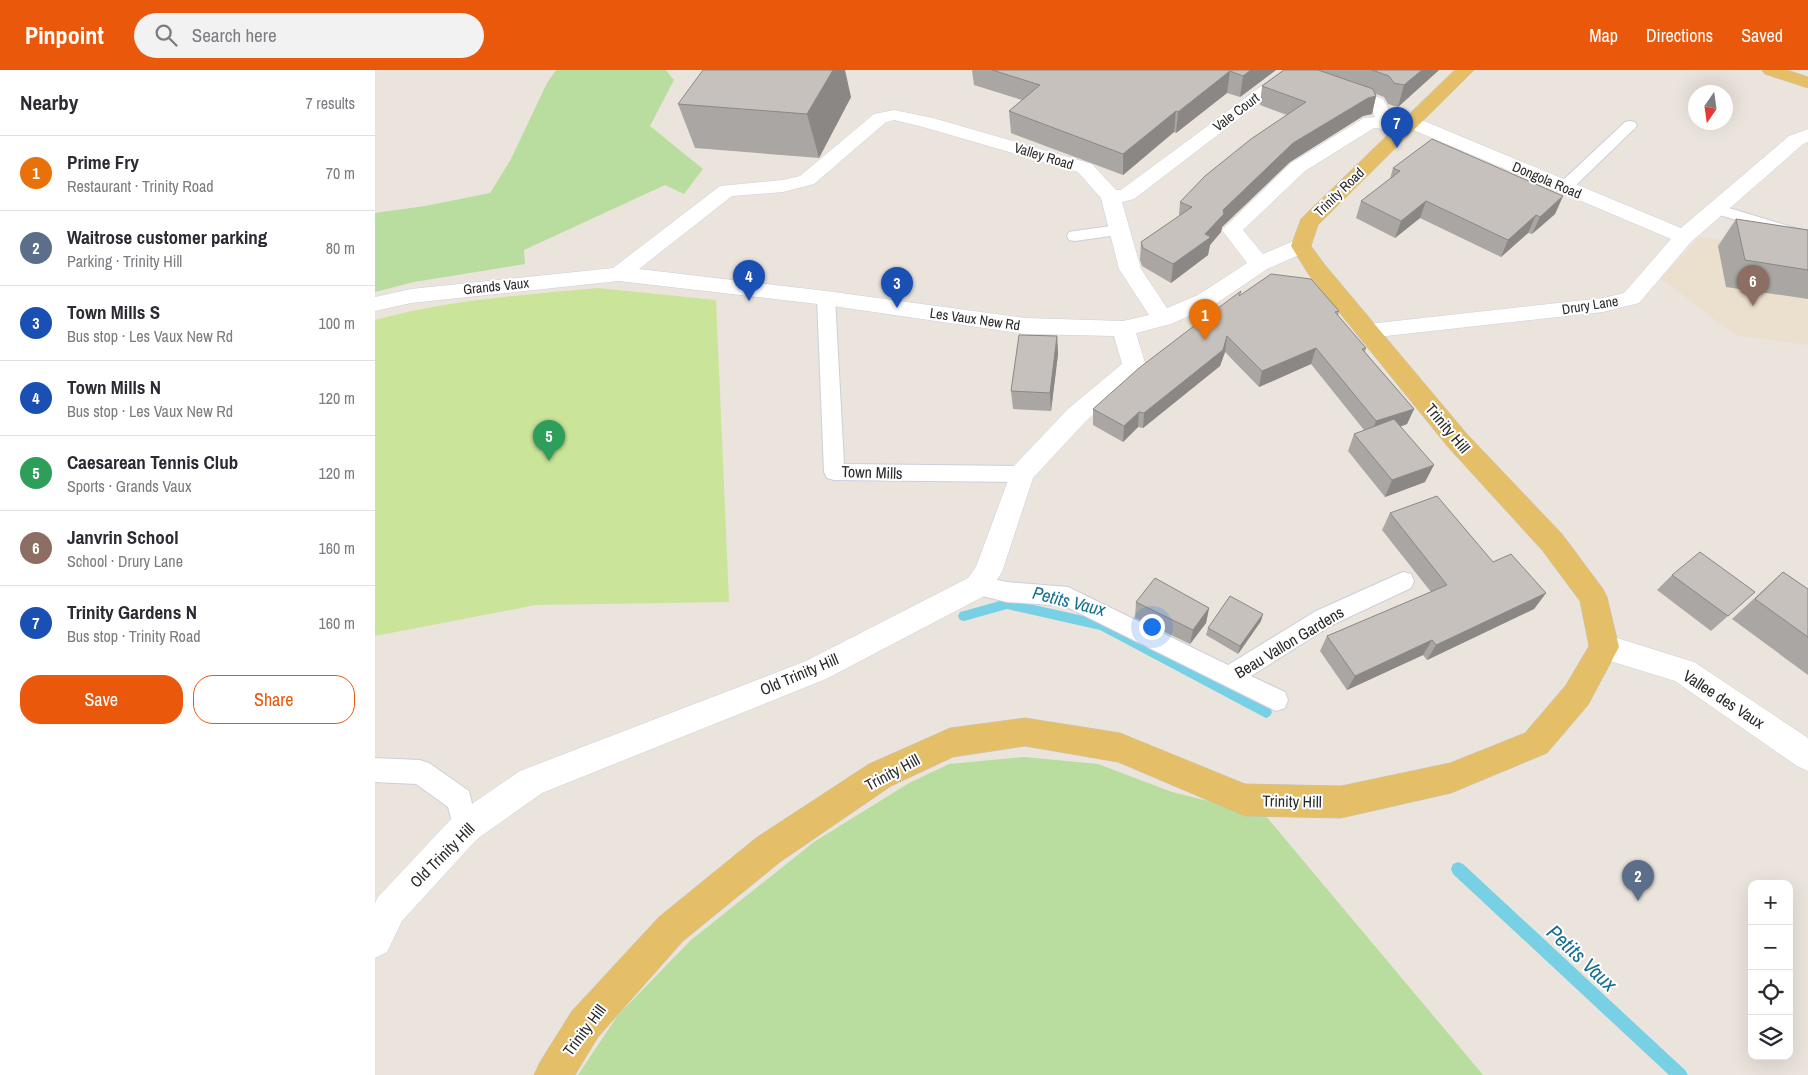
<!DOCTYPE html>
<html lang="en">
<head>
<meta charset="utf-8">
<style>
  :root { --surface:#fff; --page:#f2f2f3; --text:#2b2b33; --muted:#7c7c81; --line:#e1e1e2; --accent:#ea580c }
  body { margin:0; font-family:"Archivo Narrow",sans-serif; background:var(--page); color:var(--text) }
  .controls { position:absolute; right:15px; bottom:15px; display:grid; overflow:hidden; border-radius:10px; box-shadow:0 5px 20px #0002 }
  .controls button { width:45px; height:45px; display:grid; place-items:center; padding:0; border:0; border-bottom:1px solid var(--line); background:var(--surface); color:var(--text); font:25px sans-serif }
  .compass { position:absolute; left:1313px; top:15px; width:45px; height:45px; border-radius:50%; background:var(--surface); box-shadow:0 5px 20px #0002; rotate:193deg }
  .you { position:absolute; left:776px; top:556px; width:18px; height:18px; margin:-12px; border:4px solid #fff; border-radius:50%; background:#1a73e8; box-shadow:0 0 0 8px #1a73e833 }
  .badge { display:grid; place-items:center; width:32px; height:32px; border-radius:50%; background:var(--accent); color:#fff; font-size:16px; font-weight:700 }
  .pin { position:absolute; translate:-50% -41px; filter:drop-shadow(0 1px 2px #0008) }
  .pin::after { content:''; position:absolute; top:26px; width:18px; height:15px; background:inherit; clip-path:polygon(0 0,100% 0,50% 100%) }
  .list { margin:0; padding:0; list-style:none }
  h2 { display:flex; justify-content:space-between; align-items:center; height:65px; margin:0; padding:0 20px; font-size:21px }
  h2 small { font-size:16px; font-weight:400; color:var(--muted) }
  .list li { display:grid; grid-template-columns:32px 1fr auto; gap:15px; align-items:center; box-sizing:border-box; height:75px; padding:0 20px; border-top:1px solid var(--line) }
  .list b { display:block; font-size:19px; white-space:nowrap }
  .list p { margin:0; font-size:16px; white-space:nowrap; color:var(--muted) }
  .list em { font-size:16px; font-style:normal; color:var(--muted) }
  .actions { display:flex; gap:10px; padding:15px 20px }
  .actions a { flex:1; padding:11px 0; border:1px solid var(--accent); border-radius:20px; text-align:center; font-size:18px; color:var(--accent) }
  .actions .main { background:var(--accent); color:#fff }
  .icon { flex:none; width:28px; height:28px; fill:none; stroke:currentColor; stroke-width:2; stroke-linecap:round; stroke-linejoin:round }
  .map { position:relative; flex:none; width:1433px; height:1005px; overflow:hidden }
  header { display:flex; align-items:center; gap:30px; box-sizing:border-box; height:70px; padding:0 25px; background:var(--accent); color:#fff }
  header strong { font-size:24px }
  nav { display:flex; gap:28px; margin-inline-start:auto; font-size:18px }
  .search { width:350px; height:45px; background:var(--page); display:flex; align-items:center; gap:12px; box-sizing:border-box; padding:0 18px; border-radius:28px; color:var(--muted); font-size:19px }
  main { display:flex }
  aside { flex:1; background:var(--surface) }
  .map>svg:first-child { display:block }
</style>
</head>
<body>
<header>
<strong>Pinpoint</strong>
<div class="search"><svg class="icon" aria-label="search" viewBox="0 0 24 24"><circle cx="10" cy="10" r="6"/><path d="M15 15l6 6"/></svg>Search here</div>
<nav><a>Map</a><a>Directions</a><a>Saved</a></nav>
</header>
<main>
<aside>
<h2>Nearby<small>7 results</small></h2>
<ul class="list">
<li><span class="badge" style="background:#e8710a">1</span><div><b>Prime Fry</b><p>Restaurant · Trinity Road</p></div><em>70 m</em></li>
<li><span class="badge" style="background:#5c6f8a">2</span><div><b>Waitrose customer parking</b><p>Parking · Trinity Hill</p></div><em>80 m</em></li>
<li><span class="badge" style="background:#1a4fb4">3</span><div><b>Town Mills S</b><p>Bus stop · Les Vaux New Rd</p></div><em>100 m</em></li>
<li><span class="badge" style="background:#1a4fb4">4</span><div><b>Town Mills N</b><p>Bus stop · Les Vaux New Rd</p></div><em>120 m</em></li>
<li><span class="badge" style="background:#2e9e5b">5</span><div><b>Caesarean Tennis Club</b><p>Sports · Grands Vaux</p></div><em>120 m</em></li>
<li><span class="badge" style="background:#8d6e63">6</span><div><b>Janvrin School</b><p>School · Drury Lane</p></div><em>160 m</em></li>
<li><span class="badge" style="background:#1a4fb4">7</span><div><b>Trinity Gardens N</b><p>Bus stop · Trinity Road</p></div><em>160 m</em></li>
</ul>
<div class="actions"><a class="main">Save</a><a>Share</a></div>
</aside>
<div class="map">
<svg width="1433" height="1005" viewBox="0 0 1433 1005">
  <rect width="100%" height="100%" fill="#ebe4dd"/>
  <path fill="#ebdfce" d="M 1326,167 L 1433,183 L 1433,275 L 1360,265 L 1285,208 Z"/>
  <g fill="#b8dd9e">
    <path d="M 181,0 L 291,0 L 299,10 L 275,56 L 328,99 L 309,124 L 290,115 L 149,180 L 150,194 L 39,212 L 0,222 L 0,143 L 50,136 L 115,123 L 135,91 L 172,13 Z"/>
    <path d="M 649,687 L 723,694 L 797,722 L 890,745 L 1108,1005 L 203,1005 L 243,945 L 316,870 L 439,772 L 534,713 L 574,694 Z"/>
  </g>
  <path fill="#cae49a" d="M 223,218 L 341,230 L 354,532 L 161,535 L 0,566 L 0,250 C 72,230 148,225 223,218 Z"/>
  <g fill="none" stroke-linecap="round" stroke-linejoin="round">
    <g fill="#78d0e5" fill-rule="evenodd">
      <path d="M 632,529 L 731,551 L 895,638 L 897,642 L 895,646 L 891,648 L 887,646 L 725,560 L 632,539 L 589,551 L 585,550 L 583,546 L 585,542 L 589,541 Z"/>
      <path d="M 1083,792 L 1088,794 L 1310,1000 L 1313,1005 L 1294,1005 L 1078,804 L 1076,799 L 1078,794 Z"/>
    </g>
    <g stroke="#cbcfdb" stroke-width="2">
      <g id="service">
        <path d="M 1255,51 L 1260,52 L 1262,55 L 1260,58 L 1196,120 L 1184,120 L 1182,117 L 1184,114 L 1250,52 Z"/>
        <path d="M 1341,134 L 1433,162 L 1433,172 L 1335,142 L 1333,139 L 1335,136 Z"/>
        <path d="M 743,155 L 749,156 L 751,160 L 749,164 L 700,171 L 694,170 L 692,166 L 694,162 L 700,161 Z"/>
        <path d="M 451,222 L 457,224 L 460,228 L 469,394 L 647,396 L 654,398 L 657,404 L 654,410 L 647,412 L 459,410 L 452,408 L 449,402 L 442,228 L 445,224 Z"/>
        <path d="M 1028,502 L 1036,504 L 1039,511 L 1036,518 L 957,555 L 876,606 L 910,622 L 913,630 L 910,638 L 901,641 L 690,536 L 632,532 L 595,523 L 592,516 L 595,509 L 603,506 L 632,512 L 693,517 L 853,595 L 941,541 Z"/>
        <path d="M 0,688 L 45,690 L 54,693 L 94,721 L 103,758 L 99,767 L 90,771 L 81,767 L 73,737 L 41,714 L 0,712 Z"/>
      </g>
    </g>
    <g stroke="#cbcfdb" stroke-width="1">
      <g id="minor">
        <path d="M 908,0 L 923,0 L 925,2 L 759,129 L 747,132 L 766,199 L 792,238 L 823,225 L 872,193 L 847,160 L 916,93 L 989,48 L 1000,47 L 995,36 L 959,24 L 956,20 L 959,16 L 971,16 L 1008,29 L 1019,49 L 1027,53 L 1030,48 L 1042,48 L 1306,158 L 1414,66 L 1433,59 L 1433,72 L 1428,74 L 1316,172 L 1264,233 L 1228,242 L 993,268 L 985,265 L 982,260 L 985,255 L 1228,228 L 1249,223 L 1296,169 L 1036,59 L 1033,63 C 1022,66 1011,58 999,58 L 930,101 L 868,160 L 888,184 L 919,171 L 926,170 L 933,171 L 936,176 L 933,181 L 892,199 L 839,235 L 796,254 L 761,263 L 771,296 L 767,302 L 711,351 L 658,408 L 627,502 L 613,524 L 451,609 L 167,723 L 102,769 L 27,851 L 12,882 L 0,888 L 0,833 L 3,827 L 78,747 L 145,701 L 431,591 L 593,508 L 601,497 L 638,397 L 693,339 L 747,294 L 739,266 L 650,264 L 451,235 L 244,211 L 36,233 L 0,241 L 0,227 L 36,219 L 238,198 L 345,116 L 408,110 L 425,106 L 499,44 L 519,40 L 558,48 L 717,94 L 741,120 L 746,120 ZM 519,50 L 548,57 L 703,102 L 726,128 L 744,199 L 774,245 L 748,251 L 650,248 L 451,221 L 264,199 L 357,126 L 408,122 L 439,114 L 511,52 Z"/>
        <path d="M 1229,564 L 1319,592 L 1433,668 L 1433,701 L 1422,696 L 1300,611 L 1219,586 L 1214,577 L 1219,568 Z"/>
      </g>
    </g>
    <g stroke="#c3c3c3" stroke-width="1">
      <g id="primary">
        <path d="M 1080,0 L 1099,0 L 943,155 L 936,176 L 950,195 L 1091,363 L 1187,464 L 1228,519 L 1232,527 L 1244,577 L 1213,635 L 1172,683 L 1076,723 L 966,748 L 870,746 L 743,692 L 650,676 L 578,687 L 516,716 L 405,792 L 308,871 L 223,967 L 200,1005 L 159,1005 L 165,992 L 197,941 L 284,847 L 381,768 L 494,694 L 564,663 L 575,658 L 650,648 L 745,663 L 870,714 L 966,716 L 1075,693 L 1150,663 L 1191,615 L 1214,576 L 1205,531 L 1167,480 L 1073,377 L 934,205 L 916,176 L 926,149 Z"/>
        <path d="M 1387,0 L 1412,0 L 1433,7 L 1433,18 L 1390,4 Z"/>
      </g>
    </g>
    <use href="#service" fill="#fff" fill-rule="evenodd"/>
    <use href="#minor" fill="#fff" fill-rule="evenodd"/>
    <use href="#primary" fill="#e5bf68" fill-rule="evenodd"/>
  </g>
  <g fill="#aaa6a3">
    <path d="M 597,0 L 901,0 L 865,27 L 852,23 L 801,63 L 799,62 L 748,105 L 636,63 L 634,41 L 647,30 L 599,15 Z"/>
    <path d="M 909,0 L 1064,0 L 1023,37 L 1013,34 L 1009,27 L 1001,24 L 1001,26 L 997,44 L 988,46 L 915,92 L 847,157 L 846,162 L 835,175 L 833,185 L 796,213 L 767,196 L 765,190 L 766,172 L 804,146 L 805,132 L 912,45 L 885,35 L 887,16 Z"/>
    <path d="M 476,27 L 444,88 L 320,78 L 303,34 Z"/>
    <path d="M 1018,98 L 1188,126 L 1180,144 L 1157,164 L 1153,163 L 1126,187 L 1045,148 L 1020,168 L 981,148 L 986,131 L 1015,109 Z"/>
    <path d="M 1361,149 L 1433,160 L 1433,229 L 1351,217 L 1343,176 Z"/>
    <path d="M 865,226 L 964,241 L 963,246 L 991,278 L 990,282 L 1039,339 L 1032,354 L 1025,357 L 1050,412 L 1010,427 L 973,381 L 979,364 L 989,360 L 936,294 L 884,317 L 850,282 L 845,296 L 768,358 L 763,357 L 748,372 L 718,355 L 718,339 Z"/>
    <path d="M 682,266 L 683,284 L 676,341 L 638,339 L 636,321 Z"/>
    <path d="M 1015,443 L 1118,492 L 1171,523 L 1159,539 L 1052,590 L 1048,585 L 972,620 L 945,581 L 952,566 L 1056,522 L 1007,460 Z"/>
    <path d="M 1408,502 L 1433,519 L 1433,605 L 1357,549 L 1385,523 Z"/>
    <path d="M 1297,505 L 1380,522 L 1336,561 L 1282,520 Z"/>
    <path d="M 761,532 L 834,538 L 831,553 L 815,574 L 760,548 Z"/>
    <path d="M 886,551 L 863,584 L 831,565 L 833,558 Z"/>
  </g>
  <g fill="#8b8784">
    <path d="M 458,0 L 470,0 L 476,27 L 444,88 L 432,44 Z"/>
    <path d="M 876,0 L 901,0 L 865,27 L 868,6 Z"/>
    <path d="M 1047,0 L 1064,0 L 1023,37 L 1029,15 Z"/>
    <path d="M 855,1 L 852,23 L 801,63 L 803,42 Z"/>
    <path d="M 1001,26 L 997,44 L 988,46 L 915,92 L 847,157 L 846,162 L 835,175 L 833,185 L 796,213 L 798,194 L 830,164 L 848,140 L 918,73 L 993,28 Z"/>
    <path d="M 801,41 L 799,62 L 748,105 L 748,84 Z"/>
    <path d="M 1188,126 L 1180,144 L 1157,164 L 1165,147 Z"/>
    <path d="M 1051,131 L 1045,148 L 1020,168 L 1026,151 Z"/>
    <path d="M 1161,145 L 1153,163 L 1126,187 L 1133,170 Z"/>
    <path d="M 682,266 L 683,284 L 676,341 L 675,323 Z"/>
    <path d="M 852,266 L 850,282 L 845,296 L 768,358 L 769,343 Z"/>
    <path d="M 941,278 L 936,294 L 884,317 L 887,301 Z"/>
    <path d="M 1039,339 L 1032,354 L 995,367 L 1001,351 Z"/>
    <path d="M 764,342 L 763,357 L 748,372 L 749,356 Z"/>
    <path d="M 1059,395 L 1050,412 L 1010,427 L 1017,410 Z"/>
    <path d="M 1171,523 L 1159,539 L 1052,590 L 1061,575 Z"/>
    <path d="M 834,538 L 831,553 L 815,574 L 818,560 Z"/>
    <path d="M 888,544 L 886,551 L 863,584 L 865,576 Z"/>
    <path d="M 1057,570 L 1048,585 L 972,620 L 980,606 Z"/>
  </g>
  <g fill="#c6c1bd" stroke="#8b8784">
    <path d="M 328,0 L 458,0 L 432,44 L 303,34 Z"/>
    <path d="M 617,0 L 876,0 L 868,6 L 855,1 L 803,42 L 801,41 L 748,84 L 634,41 L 665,15 Z"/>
    <path d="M 909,0 L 943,0 L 998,19 L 1001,26 L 993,28 L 918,73 L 848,140 L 849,144 L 830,164 L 836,167 L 798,194 L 768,178 L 766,172 L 817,137 L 805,132 L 830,106 L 876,69 L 931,32 L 887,16 Z"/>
    <path d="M 997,0 L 1047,0 L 1029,15 L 1019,13 L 1014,6 Z"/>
    <path d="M 1057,69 L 1188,126 L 1165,147 L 1161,145 L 1133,170 L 1051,131 L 1026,151 L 986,131 L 1025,101 L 1018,98 Z"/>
    <path d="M 1361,149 L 1433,160 L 1433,200 L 1370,190 Z"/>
    <path d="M 896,204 L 936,209 L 964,241 L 960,242 L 991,278 L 987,279 L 1039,339 L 1001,351 L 941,278 L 887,301 L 852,266 L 848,280 L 769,343 L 764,342 L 749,356 L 718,339 L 764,298 L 815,259 L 866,221 L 864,226 Z"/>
    <path d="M 644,265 L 682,266 L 675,323 L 636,321 Z"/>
    <path d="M 1019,349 L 1059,395 L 1017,410 L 979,364 Z"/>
    <path d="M 1062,426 L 1118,492 L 1136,484 L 1171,523 L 1061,575 L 1057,570 L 980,606 L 952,566 L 1072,515 L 1015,443 Z"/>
    <path d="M 1325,482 L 1380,522 L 1353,546 L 1297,505 Z"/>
    <path d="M 1408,502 L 1433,519 L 1433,567 L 1380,529 Z"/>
    <path d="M 780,508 L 834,538 L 818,560 L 761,532 Z"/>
    <path d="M 855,526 L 888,544 L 865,576 L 833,558 Z"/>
  </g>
  <g text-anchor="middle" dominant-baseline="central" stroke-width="4" stroke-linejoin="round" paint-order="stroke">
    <g font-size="14" fill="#2a2a2a" stroke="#fff">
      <text transform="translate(861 42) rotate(-37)">Vale Court</text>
      <text transform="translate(669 86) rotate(17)">Valley Road</text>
      <text transform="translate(1172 110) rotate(23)">Dongola Road</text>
      <text transform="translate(964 122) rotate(-44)">Trinity Road</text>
      <text transform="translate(121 216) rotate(-6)">Grands Vaux</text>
      <text transform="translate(1215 235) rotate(-9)">Drury Lane</text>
      <text transform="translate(600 249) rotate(8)">Les Vaux New Rd</text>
    </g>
    <g font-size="16" fill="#2a2a2a" stroke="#fff">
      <text transform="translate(1073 358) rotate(50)">Trinity Hill</text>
      <text transform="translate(497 402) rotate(2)">Town Mills</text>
      <text transform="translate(914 572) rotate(-31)">Beau Vallon Gardens</text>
      <text transform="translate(424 604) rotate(-23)">Old Trinity Hill</text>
      <text transform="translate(1349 629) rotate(33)">Vallee des Vaux</text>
      <text transform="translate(517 702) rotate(-28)">Trinity Hill</text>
      <text transform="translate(917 731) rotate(1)">Trinity Hill</text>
      <text transform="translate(67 785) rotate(-45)">Old Trinity Hill</text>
      <text transform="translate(209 960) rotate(-53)">Trinity Hill</text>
    </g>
    <g font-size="18" font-style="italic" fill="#187090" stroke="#fff">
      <text transform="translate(694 531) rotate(14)">Petits Vaux</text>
    </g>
    <g font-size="21" font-style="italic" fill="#187090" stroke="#fff">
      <text transform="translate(1207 888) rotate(43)">Petits Vaux</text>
    </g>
  </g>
</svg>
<div class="controls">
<button>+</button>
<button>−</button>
<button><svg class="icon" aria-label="locate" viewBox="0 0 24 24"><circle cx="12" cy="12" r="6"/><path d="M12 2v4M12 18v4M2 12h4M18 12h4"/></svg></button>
<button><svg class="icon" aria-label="layers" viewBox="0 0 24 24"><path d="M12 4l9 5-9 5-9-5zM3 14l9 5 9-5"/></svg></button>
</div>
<svg class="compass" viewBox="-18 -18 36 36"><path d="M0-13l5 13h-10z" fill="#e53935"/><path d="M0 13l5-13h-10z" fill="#7c7c81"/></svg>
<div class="you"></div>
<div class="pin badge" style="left:830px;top:270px;background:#e8710a">1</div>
<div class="pin badge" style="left:1263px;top:831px;background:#5c6f8a">2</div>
<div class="pin badge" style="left:522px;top:238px;background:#1a4fb4">3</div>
<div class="pin badge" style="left:374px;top:231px;background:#1a4fb4">4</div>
<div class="pin badge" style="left:174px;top:391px;background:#2e9e5b">5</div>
<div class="pin badge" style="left:1378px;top:236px;background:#8d6e63">6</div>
<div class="pin badge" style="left:1022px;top:78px;background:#1a4fb4">7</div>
</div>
</main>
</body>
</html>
